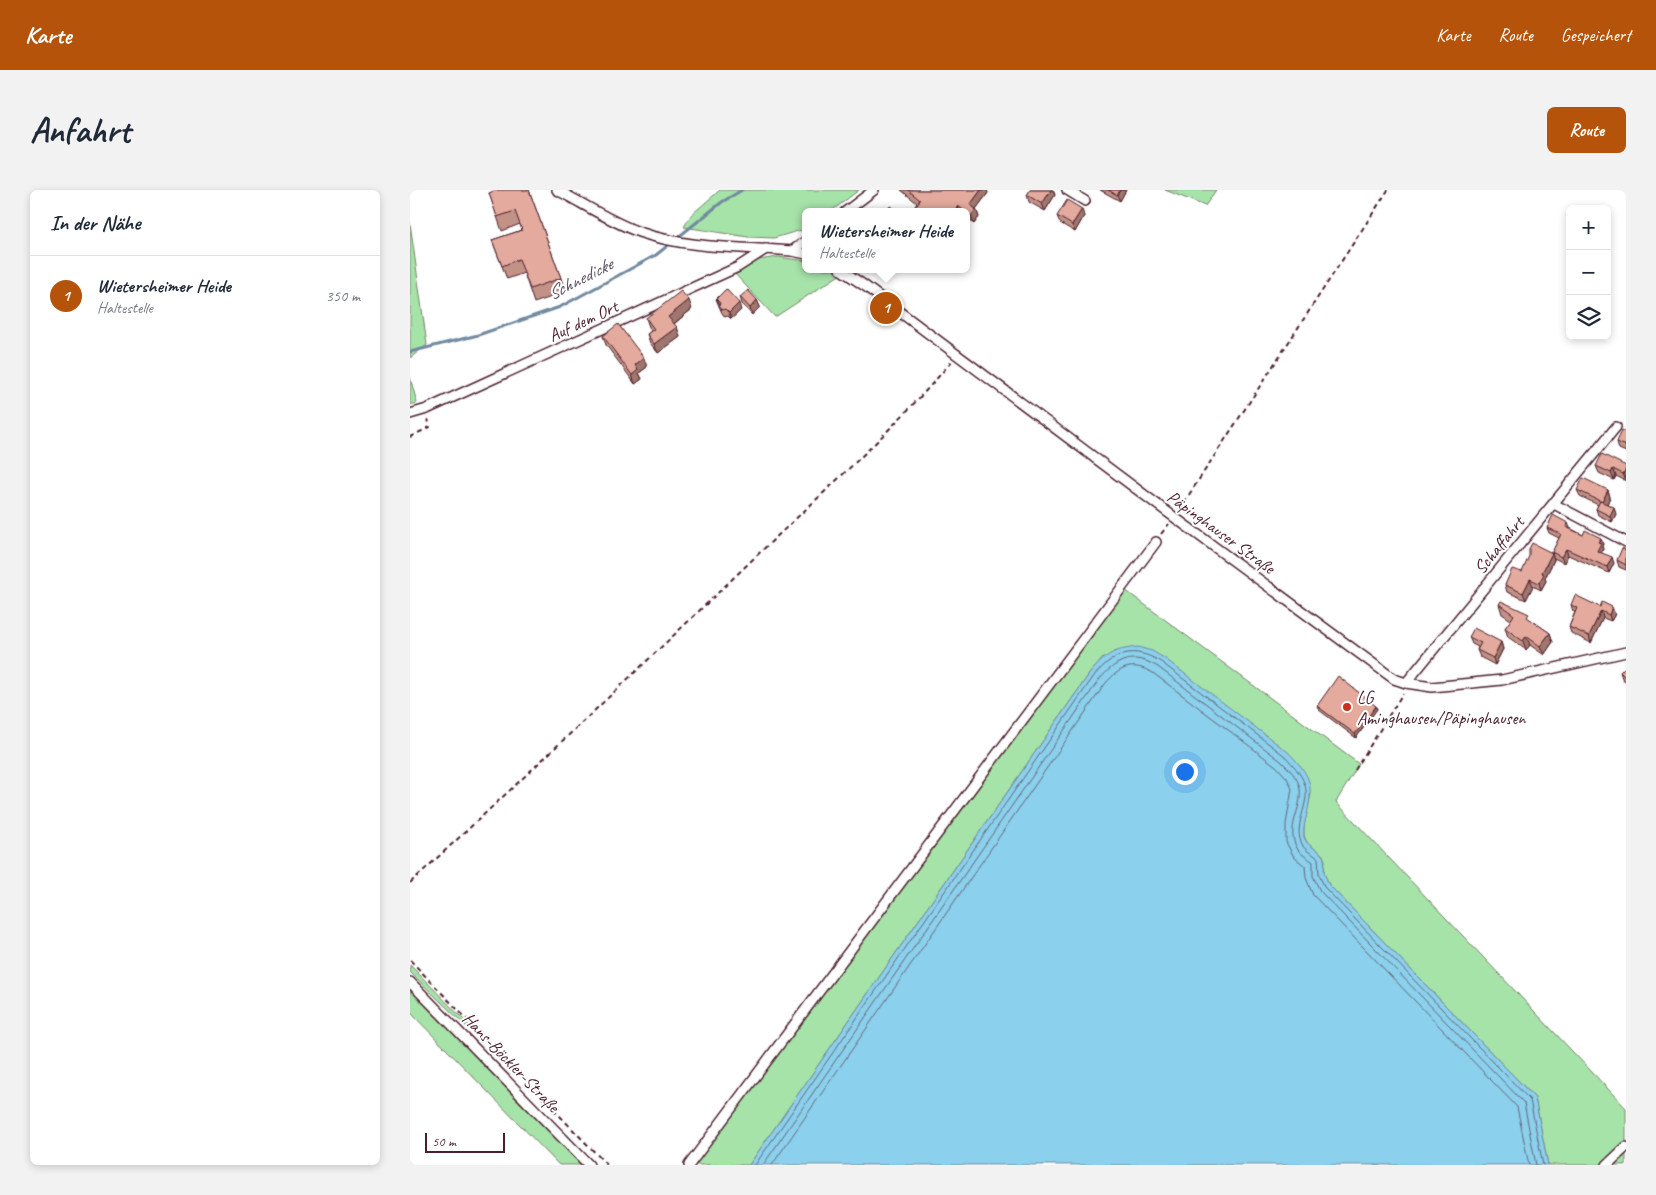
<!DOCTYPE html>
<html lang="de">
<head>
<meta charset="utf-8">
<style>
  :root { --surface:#fff; --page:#f2f2f3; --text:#1f2937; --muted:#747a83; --line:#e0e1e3; --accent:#b45309 }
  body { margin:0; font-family:Caveat,sans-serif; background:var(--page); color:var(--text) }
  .controls { position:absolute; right:15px; top:15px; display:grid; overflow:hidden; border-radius:8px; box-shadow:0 2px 8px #0003 }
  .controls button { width:45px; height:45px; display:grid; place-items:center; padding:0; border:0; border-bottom:1px solid var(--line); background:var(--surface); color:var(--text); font:25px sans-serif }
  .scale { position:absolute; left:15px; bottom:12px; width:80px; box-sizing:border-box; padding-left:5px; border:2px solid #4a1f2b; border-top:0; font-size:14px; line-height:18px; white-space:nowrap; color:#4a1f2b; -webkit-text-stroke:4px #fff; paint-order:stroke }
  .you { position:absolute; left:774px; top:581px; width:18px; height:18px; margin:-12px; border:4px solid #fff; border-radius:50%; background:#1a73e8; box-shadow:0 0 0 8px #1a73e833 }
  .badge { display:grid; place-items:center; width:32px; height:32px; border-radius:50%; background:var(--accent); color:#fff; font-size:16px; font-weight:700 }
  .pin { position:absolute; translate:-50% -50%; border:2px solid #fff; box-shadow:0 1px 5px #0006 }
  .popup { position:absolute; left:392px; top:18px; width:168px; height:65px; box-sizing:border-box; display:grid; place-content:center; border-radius:8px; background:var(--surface); filter:drop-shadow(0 1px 4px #0005); font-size:16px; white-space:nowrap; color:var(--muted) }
  .popup b { font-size:19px; color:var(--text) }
  .popup::after { content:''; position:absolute; left:50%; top:100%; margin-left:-10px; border:10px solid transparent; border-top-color:var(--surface) }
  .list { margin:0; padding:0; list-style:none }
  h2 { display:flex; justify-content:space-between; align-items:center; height:65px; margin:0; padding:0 20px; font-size:21px }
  h2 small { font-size:16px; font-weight:400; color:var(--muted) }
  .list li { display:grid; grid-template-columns:32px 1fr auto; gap:15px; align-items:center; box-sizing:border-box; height:80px; padding:0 20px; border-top:1px solid var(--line) }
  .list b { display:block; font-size:19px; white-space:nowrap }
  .list p { margin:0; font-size:16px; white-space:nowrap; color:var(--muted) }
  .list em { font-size:16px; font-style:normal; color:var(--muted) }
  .icon { flex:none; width:28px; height:28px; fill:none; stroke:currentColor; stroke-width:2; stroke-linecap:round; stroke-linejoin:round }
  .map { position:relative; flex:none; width:1216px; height:975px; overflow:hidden; border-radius:8px }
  header { display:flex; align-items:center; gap:30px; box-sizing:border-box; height:70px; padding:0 25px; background:var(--accent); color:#fff }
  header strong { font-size:24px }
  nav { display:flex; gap:28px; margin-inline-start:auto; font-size:18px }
  .intro { display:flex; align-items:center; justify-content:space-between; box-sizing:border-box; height:120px; padding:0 30px }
  h1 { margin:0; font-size:35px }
  .button { padding:12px 22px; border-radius:8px; background:var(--accent); color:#fff; font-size:18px; font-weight:700 }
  main { display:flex; gap:30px; padding:0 30px }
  aside { flex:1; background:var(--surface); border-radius:8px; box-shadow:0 2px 8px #0003 }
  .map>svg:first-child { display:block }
</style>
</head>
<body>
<header>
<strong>Karte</strong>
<nav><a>Karte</a><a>Route</a><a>Gespeichert</a></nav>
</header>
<div class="intro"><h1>Anfahrt</h1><a class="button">Route</a></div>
<main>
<aside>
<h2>In der Nähe<small></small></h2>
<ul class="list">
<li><span class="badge">1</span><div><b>Wietersheimer Heide</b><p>Haltestelle</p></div><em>350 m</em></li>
</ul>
</aside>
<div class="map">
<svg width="1216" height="975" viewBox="0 0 1216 975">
  <rect width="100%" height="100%" fill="#fff"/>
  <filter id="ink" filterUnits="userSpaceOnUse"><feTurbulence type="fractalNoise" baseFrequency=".02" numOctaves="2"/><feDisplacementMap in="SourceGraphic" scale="10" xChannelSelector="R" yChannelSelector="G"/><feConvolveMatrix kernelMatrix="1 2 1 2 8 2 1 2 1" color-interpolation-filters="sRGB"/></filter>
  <g filter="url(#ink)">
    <g fill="#a6e3a9" stroke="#78816a">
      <path d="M 310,0 L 449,0 L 420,22 L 396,22 L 395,39 L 364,48 L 338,47 L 274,37 L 281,25 Z"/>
      <path d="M 755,0 L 806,0 L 795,16 Z"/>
      <path d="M 0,33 L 17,155 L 0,168 Z"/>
      <path d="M 368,67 L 396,71 L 396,79 L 421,79 L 431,84 L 365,127 L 324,83 L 348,70 Z"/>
      <path d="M 0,187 L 7,213 L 0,215 Z"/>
      <path d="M 715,400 L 949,574 L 926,612 L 1216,918 L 1216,975 L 1138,975 L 1125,908 L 919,695 L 914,683 L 915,670 L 912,664 L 898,654 L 894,646 L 894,635 L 901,604 L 693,468 L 680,483 L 339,975 L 285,975 Z"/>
      <path d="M 0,775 L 64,840 L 62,842 L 0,782 Z"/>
      <path d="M 0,797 L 171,975 L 149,975 L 0,822 Z"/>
    </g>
    <path fill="#8bd0ec" stroke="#71899f" d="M 728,457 L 742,461 L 754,468 L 878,562 C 900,585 904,593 897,624 C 895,631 893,640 894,647 C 897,657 908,658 913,666 C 916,672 913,679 915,685 C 916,688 918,692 919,695 L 1125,908 L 1138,975 L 339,975 L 680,483 C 697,463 703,460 728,457 Z"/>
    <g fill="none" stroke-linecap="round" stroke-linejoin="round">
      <g stroke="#646678" stroke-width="1">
        <path d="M 345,975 L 684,486 C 704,462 723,455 751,472 L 875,566 C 883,575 891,583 895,595 C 901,615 881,636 893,656 C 896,661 903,664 908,668 L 909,685 L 915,698 L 1120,910 L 1133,975"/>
        <path d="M 353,975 L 689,490 C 707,469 723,462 748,477 L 871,571 C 879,579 888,587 890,599 C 893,620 874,637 888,660 C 892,665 898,668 903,672 L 903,686 L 910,701 L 1114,913 L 1126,975"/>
        <path d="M 362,975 L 695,494 C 710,477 722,471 743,483 L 866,576 L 877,588 L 882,599 L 876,634 L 876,652 L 884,667 L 895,676 L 896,688 L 903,705 L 1107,917 L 1119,975"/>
      </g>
      <path stroke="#71899f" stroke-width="3" d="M 0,162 L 68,145 L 150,117 L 246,65 L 312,12 L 332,0"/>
      <g stroke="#4a1f2b" stroke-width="12">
        <g id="minor">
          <path d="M 147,0 C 174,14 201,32 229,42 C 278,59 331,57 382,61 L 396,64"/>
          <path d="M 657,0 L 675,11"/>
          <path d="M 435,22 L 464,0"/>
          <path d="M 382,61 L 396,51"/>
          <path d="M 430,79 L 455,96 L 764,327 L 984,489 L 996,493 L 1022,497 L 1092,490 L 1216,462"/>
          <path d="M 0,224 L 17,219 L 328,77 L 356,59"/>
          <path d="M 1144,314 L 1216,352"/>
          <path d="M 996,493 L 1206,237"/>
          <path d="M 0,792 L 179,975"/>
          <path d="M 279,975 L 746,352"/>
          <path d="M 1197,975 L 1216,957"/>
        </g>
      </g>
      <g stroke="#4a1f2b" stroke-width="2" stroke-dasharray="5 4" stroke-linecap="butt">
        <path d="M 0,247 L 20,237 L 18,229"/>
        <path d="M 769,320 L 978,0"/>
        <path d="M 751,344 L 759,334"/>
        <path d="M 945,580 L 993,503"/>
        <path d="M 0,693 C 115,587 228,480 341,371 C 409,306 481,243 542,171"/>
        <path d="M 0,770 L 197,975"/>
      </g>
      <use href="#minor" stroke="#fff" stroke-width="9"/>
    </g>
    <g fill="#c39287" stroke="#4a1f2b">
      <path d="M 119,0 L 156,102 L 124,113 L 114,83 L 97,89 L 82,50 L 112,40 L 110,34 L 92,41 L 79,3 Z"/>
      <path d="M 491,0 L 577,0 L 578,3 L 566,19 L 569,27 L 564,34 L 556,28 L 556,22 L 502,22 L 502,21 L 507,13 Z"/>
      <path d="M 620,0 L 643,0 L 645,5 L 635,21 L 619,12 L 617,5 Z"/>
      <path d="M 690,0 L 716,0 L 710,11 Z"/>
      <path d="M 647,26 L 674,26 L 665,42 L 650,33 Z"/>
      <path d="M 459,79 L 482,79 L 474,90 Z"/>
      <path d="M 330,107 L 347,110 L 350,117 L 342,125 L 332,114 Z"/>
      <path d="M 306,109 L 331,120 L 321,129 L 318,126 L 315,127 L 312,123 Z"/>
      <path d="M 282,119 L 264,134 L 267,137 L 270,147 L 248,163 L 240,153 L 237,144 L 241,141 L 239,137 L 236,128 Z"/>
      <path d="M 193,146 L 237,177 L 229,183 L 232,189 L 225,194 L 196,155 Z"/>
      <path d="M 1216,242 L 1216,262 L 1209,259 L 1207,252 Z"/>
      <path d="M 1186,276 L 1216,276 L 1216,291 L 1206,286 L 1204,290 L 1189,283 Z"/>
      <path d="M 1167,300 L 1198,300 L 1200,307 L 1197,314 L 1206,324 L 1202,332 L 1188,325 L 1186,319 L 1188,315 L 1170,306 Z"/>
      <path d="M 1137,338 L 1160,338 L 1173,345 L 1193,354 L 1192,356 L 1193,359 L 1191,362 L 1204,373 L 1199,383 L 1158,365 L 1154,373 L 1144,368 L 1144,370 L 1135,388 L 1136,391 L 1131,400 L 1123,396 L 1116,410 L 1097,402 L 1095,395 L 1112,382 L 1142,363 L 1149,348 L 1139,343 Z"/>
      <path d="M 1216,360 L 1216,380 L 1209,377 L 1207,370 Z"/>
      <path d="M 1089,414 L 1121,430 L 1140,443 L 1143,452 L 1134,465 L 1120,455 L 1116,460 L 1098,447 L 1095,438 L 1101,430 L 1092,424 Z"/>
      <path d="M 1161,415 L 1205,424 L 1201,431 L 1193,428 L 1181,453 L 1161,443 L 1159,437 L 1165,422 L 1163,421 Z"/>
      <path d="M 1059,447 L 1091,452 L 1093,459 L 1085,475 L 1070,467 L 1067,460 L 1068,457 L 1062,454 Z"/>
      <path d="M 1216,476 L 1216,493 L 1212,488 L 1210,482 Z"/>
      <path d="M 907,516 L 966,516 L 967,519 L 946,548 L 909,520 Z"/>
    </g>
    <g fill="#9f776e" stroke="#4a1f2b">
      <path d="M 571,0 L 577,0 L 578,3 L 566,19 L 569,27 L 564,34 L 561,26 L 560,15 Z"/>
      <path d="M 641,0 L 643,0 L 645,5 L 635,21 L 632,14 Z"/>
      <path d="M 710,0 L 716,0 L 710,11 L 707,5 Z"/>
      <path d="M 548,16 L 550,22 L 544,22 Z"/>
      <path d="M 672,19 L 674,26 L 665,42 L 662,35 Z"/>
      <path d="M 471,79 L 482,79 L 474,90 L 470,80 Z"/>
      <path d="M 279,110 L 282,119 L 261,136 L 258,127 Z"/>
      <path d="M 347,110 L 350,117 L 342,125 L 340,118 Z"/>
      <path d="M 329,113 L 331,120 L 321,129 L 319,123 Z"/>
      <path d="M 267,137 L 270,147 L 248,163 L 244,154 Z"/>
      <path d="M 234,168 L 237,177 L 229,183 L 232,189 L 225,194 L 222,185 L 225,175 Z"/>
      <path d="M 1203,279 L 1206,286 L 1204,290 L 1201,283 Z"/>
      <path d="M 1216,279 L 1216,291 L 1213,284 Z"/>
      <path d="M 1198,300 L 1200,307 L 1195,319 L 1192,312 Z"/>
      <path d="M 1204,317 L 1206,324 L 1202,332 L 1200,326 Z"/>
      <path d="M 1158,333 L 1160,338 L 1158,342 L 1156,337 Z"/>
      <path d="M 1191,348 L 1193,354 L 1192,356 L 1193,359 L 1190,366 L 1187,361 L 1188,352 Z"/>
      <path d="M 1156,359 L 1158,365 L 1154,373 L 1151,367 Z"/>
      <path d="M 1142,363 L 1144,370 L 1135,388 L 1136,391 L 1131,400 L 1129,393 L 1132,383 Z"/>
      <path d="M 1202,367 L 1204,373 L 1199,383 L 1197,377 Z"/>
      <path d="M 1120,389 L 1123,396 L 1116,410 L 1113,403 Z"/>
      <path d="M 1202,417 L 1205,424 L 1201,431 L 1199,425 Z"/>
      <path d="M 1191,421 L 1193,428 L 1181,453 L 1179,446 Z"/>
      <path d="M 1140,443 L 1143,452 L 1134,465 L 1130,456 Z"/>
      <path d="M 1116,446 L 1120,455 L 1116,460 L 1113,451 Z"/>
      <path d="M 1091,452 L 1093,459 L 1085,475 L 1083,468 Z"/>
      <path d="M 966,516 L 967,519 L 946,548 L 945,544 Z"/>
    </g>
    <g fill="#e3aa9d" stroke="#4a1f2b">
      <path d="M 86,0 L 119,0 L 151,88 L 120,99 L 109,69 L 92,76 L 82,50 L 112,40 L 105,21 L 87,27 L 79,3 Z"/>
      <path d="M 498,0 L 571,0 L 560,15 L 566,19 L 561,26 L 548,16 L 544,22 L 503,22 L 502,21 L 510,10 Z"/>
      <path d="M 620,0 L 641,0 L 632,14 L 617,5 Z"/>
      <path d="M 698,0 L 710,0 L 707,5 Z"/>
      <path d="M 657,10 L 672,19 L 662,35 L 647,26 Z"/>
      <path d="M 480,16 L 488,22 L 476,22 Z"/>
      <path d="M 316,99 L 329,113 L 319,123 L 315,119 L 312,120 L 309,116 L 310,113 L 306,109 Z"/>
      <path d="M 338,100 L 347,110 L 340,118 L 330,107 Z"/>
      <path d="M 271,101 L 279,110 L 258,127 L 267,137 L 244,154 L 237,144 L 244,139 L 236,128 Z"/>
      <path d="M 208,134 L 234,168 L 225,175 L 228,180 L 222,185 L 193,146 Z"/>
      <path d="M 1212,240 L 1216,242 L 1216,256 L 1207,252 Z"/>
      <path d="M 1192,264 L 1216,276 L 1216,279 L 1213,284 L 1203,279 L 1201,283 L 1186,276 Z"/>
      <path d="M 1173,288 L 1198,300 L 1192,312 L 1167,300 Z"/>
      <path d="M 1190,311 L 1204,317 L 1200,326 L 1186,319 Z"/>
      <path d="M 1143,325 L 1158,333 L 1156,337 L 1173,345 L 1175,340 L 1191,348 L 1188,352 L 1191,353 L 1187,361 L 1202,367 L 1197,377 L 1156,359 L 1151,367 L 1142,362 L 1151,344 L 1137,338 Z"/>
      <path d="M 1122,353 L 1142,363 L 1132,383 L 1134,384 L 1129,393 L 1120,389 L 1113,403 L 1095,395 L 1102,379 L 1112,382 L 1119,366 L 1119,359 Z"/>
      <path d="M 1212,358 L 1216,360 L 1216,375 L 1207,370 Z"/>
      <path d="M 1165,405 L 1190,417 L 1192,412 L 1202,417 L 1199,425 L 1191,421 L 1179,446 L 1159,437 L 1167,418 L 1161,415 Z"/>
      <path d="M 1091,411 L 1119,424 L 1117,427 L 1140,443 L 1130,456 L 1116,446 L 1113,451 L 1095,438 L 1104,425 L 1089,414 Z"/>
      <path d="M 1064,438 L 1091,452 L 1083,468 L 1067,460 L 1071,453 L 1059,447 Z"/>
      <path d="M 1216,476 L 1216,488 L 1210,482 Z"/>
      <path d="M 928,486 L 966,516 L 945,544 L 907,516 Z"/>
    </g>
  </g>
  <circle fill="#c8321e" stroke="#fff" stroke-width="2" cx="937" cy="517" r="5"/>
  <g text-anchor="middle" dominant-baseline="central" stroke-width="4" stroke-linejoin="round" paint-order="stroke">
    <g font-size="18" fill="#4a1f2b" stroke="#fff">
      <text transform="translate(173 131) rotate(-25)">Auf dem Ort</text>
      <text transform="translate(811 342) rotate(36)">Päpinghauser Straße</text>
      <text transform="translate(1089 355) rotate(-51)">Schaffahrt</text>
      <text transform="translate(101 872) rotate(46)">Hans-Böckler-Straße</text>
    </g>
    <g font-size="18" fill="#4a1f2b" stroke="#fff" text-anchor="start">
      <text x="947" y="507">LG<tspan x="947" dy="21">Aminghausen/Päpinghausen</tspan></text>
    </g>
    <g font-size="19" font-style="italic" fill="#5e5465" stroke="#fff">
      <text transform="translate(170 89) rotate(-27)">Schnedicke</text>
    </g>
  </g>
</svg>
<div class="controls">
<button>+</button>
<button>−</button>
<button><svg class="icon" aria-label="layers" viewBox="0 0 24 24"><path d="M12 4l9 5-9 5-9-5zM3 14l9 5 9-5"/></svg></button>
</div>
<div class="scale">50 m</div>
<div class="you"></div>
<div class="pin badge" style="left:476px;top:118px">1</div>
<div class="popup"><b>Wietersheimer Heide</b>Haltestelle</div>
</div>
</main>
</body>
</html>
